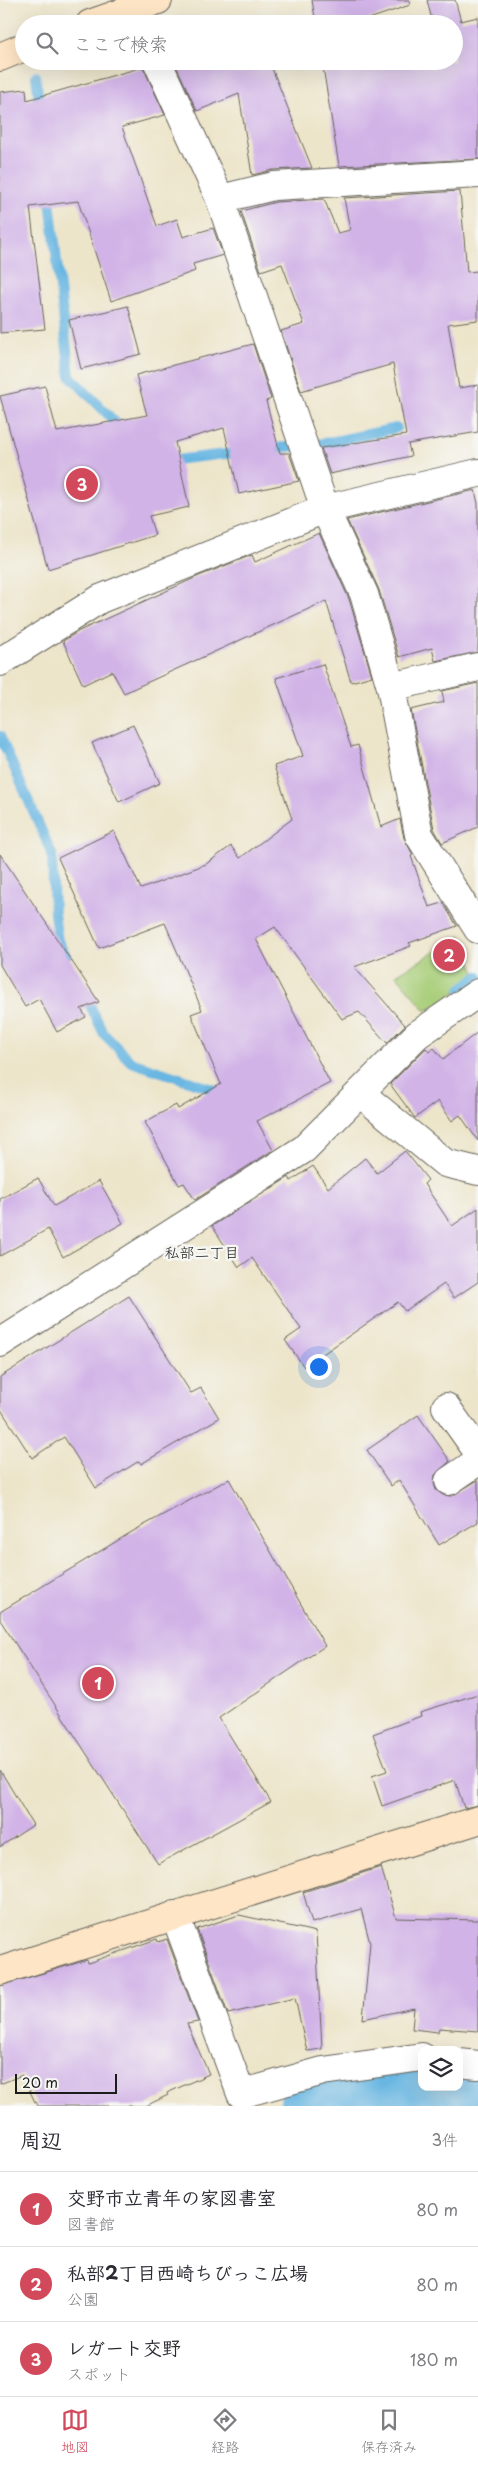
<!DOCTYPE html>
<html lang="ja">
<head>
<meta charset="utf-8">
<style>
  :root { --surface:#fff; --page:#f7f7f7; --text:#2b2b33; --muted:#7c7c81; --line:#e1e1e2; --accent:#d1495b }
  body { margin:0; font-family:"Playpen Sans","Klee One",sans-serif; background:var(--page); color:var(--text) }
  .controls { position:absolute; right:15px; bottom:15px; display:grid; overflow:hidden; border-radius:10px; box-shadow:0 5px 20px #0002 }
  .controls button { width:45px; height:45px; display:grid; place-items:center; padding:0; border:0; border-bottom:1px solid var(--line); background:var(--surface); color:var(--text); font:25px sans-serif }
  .scale { position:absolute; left:15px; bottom:12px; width:102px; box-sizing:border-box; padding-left:5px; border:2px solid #1c1c1c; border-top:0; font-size:14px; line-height:18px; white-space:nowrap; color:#1c1c1c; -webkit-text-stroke:4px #f6f6f2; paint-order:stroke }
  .you { position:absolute; left:318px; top:1366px; width:18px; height:18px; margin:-12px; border:4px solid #fff; border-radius:50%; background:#1a73e8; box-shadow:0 0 0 8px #1a73e833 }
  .badge { display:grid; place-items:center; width:32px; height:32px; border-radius:50%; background:var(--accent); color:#fff; font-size:16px; font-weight:700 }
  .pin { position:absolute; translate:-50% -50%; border:2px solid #fff; box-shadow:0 1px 5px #0006 }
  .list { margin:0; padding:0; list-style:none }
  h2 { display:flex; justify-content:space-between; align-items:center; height:65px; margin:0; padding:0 20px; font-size:21px }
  h2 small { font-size:16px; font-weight:400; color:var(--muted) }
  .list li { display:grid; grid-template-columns:32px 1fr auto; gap:15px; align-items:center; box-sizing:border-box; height:75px; padding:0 20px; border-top:1px solid var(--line) }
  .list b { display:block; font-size:19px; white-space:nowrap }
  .list p { margin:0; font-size:16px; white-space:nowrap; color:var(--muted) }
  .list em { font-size:16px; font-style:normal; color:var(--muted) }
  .icon { flex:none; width:28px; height:28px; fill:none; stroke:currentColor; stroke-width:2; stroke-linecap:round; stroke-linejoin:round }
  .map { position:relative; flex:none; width:478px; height:2106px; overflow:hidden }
  .search { position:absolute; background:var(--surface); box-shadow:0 5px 20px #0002; left:15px; right:15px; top:15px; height:55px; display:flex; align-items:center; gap:12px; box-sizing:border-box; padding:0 18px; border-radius:28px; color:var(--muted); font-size:19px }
  .sheet { height:290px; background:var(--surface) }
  nav { display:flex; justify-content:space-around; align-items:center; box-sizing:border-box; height:70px; border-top:1px solid var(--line); background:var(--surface); font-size:14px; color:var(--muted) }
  nav a { display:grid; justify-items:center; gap:2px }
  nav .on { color:var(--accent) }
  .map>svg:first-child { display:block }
</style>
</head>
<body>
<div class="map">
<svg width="478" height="2106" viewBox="0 0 478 2106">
  <rect width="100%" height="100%" fill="#f6f6f2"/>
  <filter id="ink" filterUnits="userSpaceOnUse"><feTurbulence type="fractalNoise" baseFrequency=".02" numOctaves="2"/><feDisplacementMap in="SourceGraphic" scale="10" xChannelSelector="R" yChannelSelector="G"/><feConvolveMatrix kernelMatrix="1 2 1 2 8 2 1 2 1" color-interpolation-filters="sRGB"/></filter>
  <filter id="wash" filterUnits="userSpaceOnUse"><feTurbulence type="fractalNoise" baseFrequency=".0096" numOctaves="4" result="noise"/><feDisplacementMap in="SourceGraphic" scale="20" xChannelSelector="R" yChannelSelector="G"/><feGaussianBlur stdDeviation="1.12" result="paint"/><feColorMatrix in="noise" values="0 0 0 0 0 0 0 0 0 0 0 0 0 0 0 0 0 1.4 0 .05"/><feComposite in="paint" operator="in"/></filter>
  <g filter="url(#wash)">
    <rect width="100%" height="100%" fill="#ede5ca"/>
    <path fill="#a7cd77" stroke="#62744a" d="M 461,936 L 477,978 L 426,1011 L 396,975 Z"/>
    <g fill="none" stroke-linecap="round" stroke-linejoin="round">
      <g stroke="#68b6e2" stroke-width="10">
        <path d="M 36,76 L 40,110"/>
        <path d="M 49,191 L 70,376 L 124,431"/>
        <path d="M 265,449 L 325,443 L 397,428"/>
        <path d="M 166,461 L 243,452"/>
        <path d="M 0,736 L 52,854 L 54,914 L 58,941 L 66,956"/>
        <path d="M 461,989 L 478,976"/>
        <path d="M 84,993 L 104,1034 L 131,1062 L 225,1093"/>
      </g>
      <path stroke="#68b6e2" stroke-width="61" d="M 310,2106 L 419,2093 L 478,2094"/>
    </g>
    <g id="blocks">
      <g fill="#d1b3e7">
        <path d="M 312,0 L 409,0 L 410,5 L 354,24 L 316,24 Z"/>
        <path d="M 427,0 L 455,0 L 461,21 L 478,17 L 478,159 L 339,166 L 322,61 L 454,61 L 454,24 L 433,24 Z"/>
        <path d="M 174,61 L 269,61 L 312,168 L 273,170 L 252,175 L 239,94 L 197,111 Z"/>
        <path d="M 143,67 L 165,115 L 122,127 L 157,226 L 177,219 L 183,237 L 213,228 L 223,255 L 193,264 L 195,271 L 111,301 L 78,201 L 30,207 L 45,329 L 0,333 L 0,92 L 26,89 L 27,100 Z"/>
        <path d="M 460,191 L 467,272 L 478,271 L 478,320 L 448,324 L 459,388 L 478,385 L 478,432 L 408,444 L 411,456 L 330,474 L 321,448 L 406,435 L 393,364 L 301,391 L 281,331 L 304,324 L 282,264 L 261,271 L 241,211 L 276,202 L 324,199 L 338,233 L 350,230 L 344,198 Z"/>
        <path d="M 128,306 L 141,354 L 81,369 L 69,320 Z"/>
        <path d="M 253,344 L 271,399 L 266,401 L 280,453 L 289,453 L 299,481 L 239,494 L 224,428 L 175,442 L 189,507 L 149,516 L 155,535 L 48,569 L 0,396 L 45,386 L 57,432 L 147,415 L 136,375 Z"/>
        <path d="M 475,490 L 478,504 L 478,652 L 435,661 L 432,648 L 399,657 L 379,590 L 347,520 Z"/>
        <path d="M 319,533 L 349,599 L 372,676 L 351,682 L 326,601 L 124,693 L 112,671 L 83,685 L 63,641 L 79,631 L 199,576 L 252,555 L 255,562 Z"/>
        <path d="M 323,664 L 351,747 L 358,745 L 381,827 L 400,819 L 404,838 L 413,855 L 411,856 L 429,907 L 443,903 L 457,926 L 409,943 L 411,946 L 354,967 L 405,1025 L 387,1043 L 359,1012 L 342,1019 L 275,927 L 256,939 L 330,1083 L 257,1121 L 273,1150 L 195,1200 L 184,1183 L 179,1185 L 145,1122 L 176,1105 L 178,1109 L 221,1084 L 191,1014 L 202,1010 L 165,923 L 99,948 L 58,858 L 114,831 L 141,889 L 206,864 L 231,846 L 240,858 L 292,819 L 274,766 L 303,756 L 276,678 Z"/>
        <path d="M 478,683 L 478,827 L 442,843 L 434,829 L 411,710 L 444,702 L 442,691 Z"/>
        <path d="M 133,725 L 160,783 L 119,802 L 92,743 Z"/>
        <path d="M 0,854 L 99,1002 L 81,1009 L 86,1017 L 57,1032 L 39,999 L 25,1007 L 0,965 Z"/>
        <path d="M 478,1032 L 478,1141 L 460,1115 L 452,1121 L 438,1101 L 415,1118 L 390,1084 L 426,1048 L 429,1052 L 434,1048 L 443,1059 Z"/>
        <path d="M 405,1151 L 428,1180 L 424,1184 L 452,1226 L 478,1208 L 478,1282 L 454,1298 L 444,1284 L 405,1311 L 398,1302 L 304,1367 L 285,1340 L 301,1329 L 252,1258 L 239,1267 L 212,1226 L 289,1177 L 291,1181 L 313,1166 L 328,1188 L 365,1158 L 377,1173 Z"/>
        <path d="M 38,1178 L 54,1206 L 99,1181 L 123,1223 L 63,1257 L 48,1229 L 0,1256 L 0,1199 Z"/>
        <path d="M 129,1296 L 191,1393 L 201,1388 L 219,1418 L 141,1464 L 139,1461 L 96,1488 L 64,1437 L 32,1458 L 0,1408 L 0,1377 Z"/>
        <path d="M 418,1415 L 450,1461 L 435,1475 L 434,1483 L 436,1490 L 443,1495 L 451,1496 L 478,1480 L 478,1522 L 439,1545 L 399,1480 L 391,1486 L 367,1450 Z"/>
        <path d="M 229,1479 L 325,1646 L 219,1718 L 271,1802 L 158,1864 L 0,1620 L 0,1612 L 135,1530 Z"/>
        <path d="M 478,1694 L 478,1805 L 464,1808 L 455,1780 L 382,1806 L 372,1776 L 387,1771 L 373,1734 L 421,1716 L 420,1712 Z"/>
        <path d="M 0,1770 L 33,1825 L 0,1847 Z"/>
        <path d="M 381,1867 L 396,1918 L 478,1920 L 478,2031 L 439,2028 L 438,2032 L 412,2029 L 414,2008 L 363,2019 L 370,1943 L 361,1909 L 312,1923 L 303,1892 Z"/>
        <path d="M 239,1915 L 316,1932 L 322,2049 L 307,2051 L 295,1998 L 228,2014 L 197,1929 Z"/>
        <path d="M 157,1939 L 158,1942 L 167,1939 L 198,2022 L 187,2024 L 209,2074 L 167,2093 L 168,2095 L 146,2106 L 37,2106 L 22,2075 L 0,2084 L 0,1986 L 87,1960 L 88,1963 Z"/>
      </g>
    </g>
  </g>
  <g filter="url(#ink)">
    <use href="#blocks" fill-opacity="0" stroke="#656259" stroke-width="1"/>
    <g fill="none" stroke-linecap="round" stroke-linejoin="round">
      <g stroke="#656259" stroke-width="30">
        <g id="street">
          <path d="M 157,61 L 220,199 L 325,509 L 364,594 L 391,687 L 419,835 L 478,929"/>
          <path d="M 220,199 L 274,186 L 478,174"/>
          <path d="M 0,662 L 100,599 L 325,509 L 478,473"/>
          <path d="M 391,687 L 478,667"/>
          <path d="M 360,1093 L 445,1163 L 478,1171"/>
          <path d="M 0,1343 L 304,1149 L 417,1035 L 478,993"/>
          <path d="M 446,1407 L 478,1452"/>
          <path d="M 449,1481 L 478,1461"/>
          <path d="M 175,1915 L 241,2094 L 323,2071 L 422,2057"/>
          <path d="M 459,2063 L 478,2065"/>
        </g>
      </g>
      <g stroke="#656259" stroke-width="30">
        <g id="secondary">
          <path d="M 90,24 L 158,0"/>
          <path d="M 0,57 L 24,47"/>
          <path d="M 0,1971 L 478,1820"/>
        </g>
      </g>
      <use href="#street" stroke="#fff" stroke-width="28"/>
      <use href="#secondary" stroke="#fde5c5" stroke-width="28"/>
    </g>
  </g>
  <g text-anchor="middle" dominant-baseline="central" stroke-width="5" stroke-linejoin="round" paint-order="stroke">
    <g font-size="15" fill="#1c1c1c" stroke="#f6f6f2">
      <text x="202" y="1251">私部二丁目</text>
    </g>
  </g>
</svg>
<div class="controls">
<button><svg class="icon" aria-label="layers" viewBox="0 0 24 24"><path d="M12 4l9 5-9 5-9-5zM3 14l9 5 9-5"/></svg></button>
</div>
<div class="scale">20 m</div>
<div class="you"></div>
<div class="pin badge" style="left:98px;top:1683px">1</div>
<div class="pin badge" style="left:449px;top:955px">2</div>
<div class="pin badge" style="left:82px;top:484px">3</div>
<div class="search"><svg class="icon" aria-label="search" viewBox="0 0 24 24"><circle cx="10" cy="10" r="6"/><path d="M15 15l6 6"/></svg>ここで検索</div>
</div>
<section class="sheet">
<h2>周辺<small>3件</small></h2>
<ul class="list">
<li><span class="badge">1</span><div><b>交野市立青年の家図書室</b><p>図書館</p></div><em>80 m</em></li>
<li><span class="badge">2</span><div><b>私部2丁目西崎ちびっこ広場</b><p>公園</p></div><em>80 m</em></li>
<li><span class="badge">3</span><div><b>レガート交野</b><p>スポット</p></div><em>180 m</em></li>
</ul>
</section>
<nav>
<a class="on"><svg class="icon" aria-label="map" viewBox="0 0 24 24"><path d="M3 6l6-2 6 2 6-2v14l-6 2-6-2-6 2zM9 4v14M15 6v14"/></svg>地図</a>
<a><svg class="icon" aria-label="directions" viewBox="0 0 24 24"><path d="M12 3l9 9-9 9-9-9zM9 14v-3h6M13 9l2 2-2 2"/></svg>経路</a>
<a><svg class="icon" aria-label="saved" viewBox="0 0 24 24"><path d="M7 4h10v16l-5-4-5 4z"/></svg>保存済み</a>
</nav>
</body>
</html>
